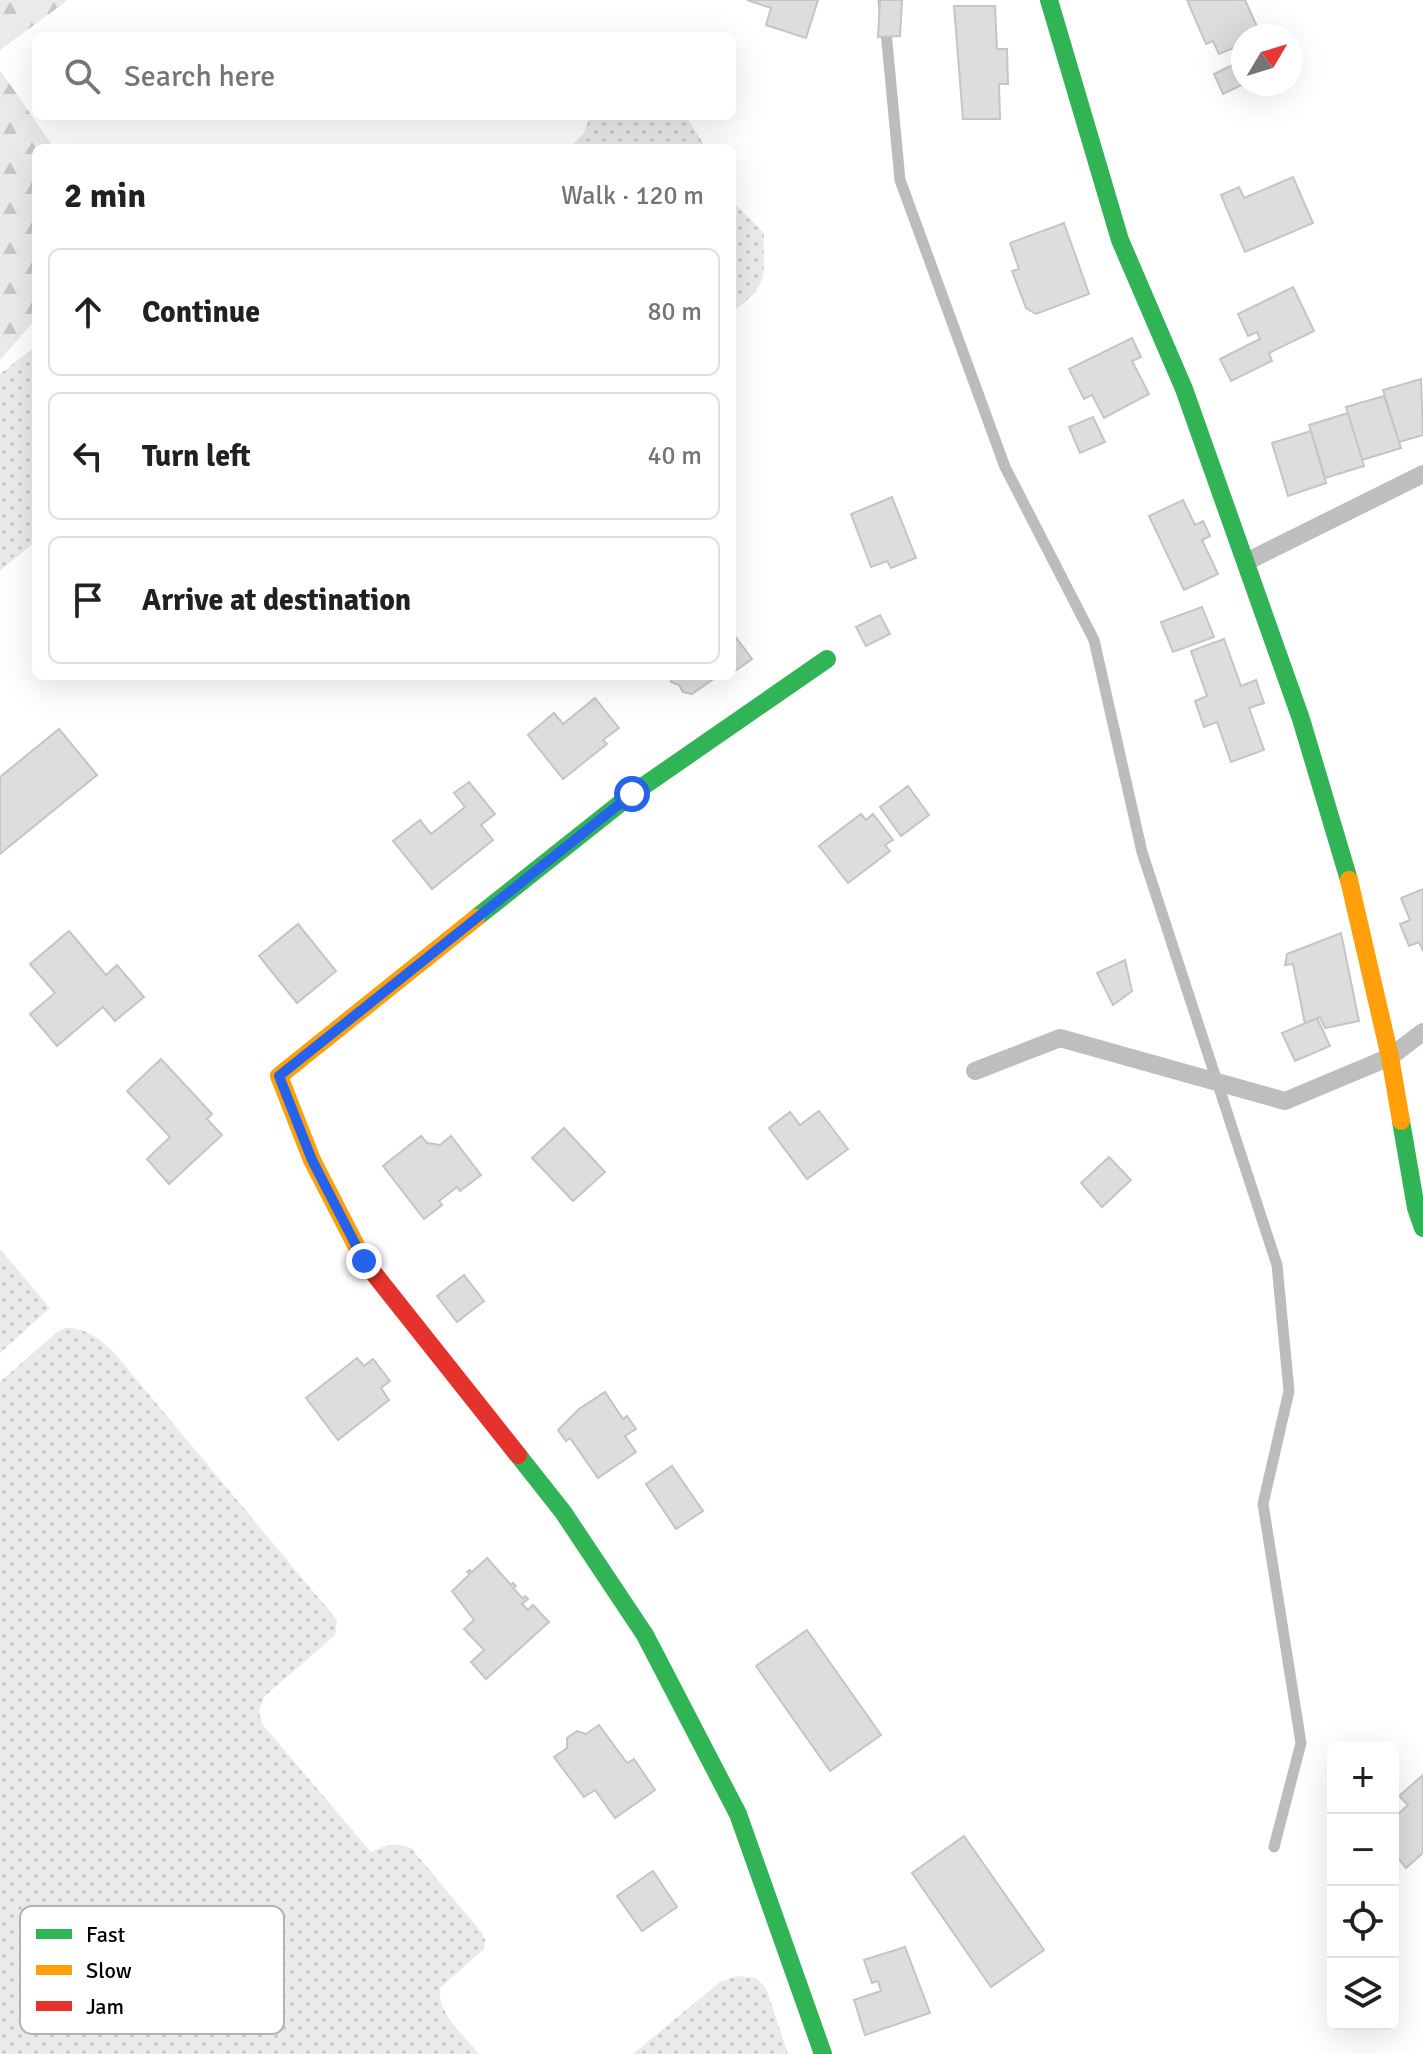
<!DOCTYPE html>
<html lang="en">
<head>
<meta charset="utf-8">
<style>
  :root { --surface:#fff; --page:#f6f6f6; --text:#202124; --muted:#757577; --line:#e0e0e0 }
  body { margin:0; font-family:Signika,sans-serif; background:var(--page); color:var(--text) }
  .controls { position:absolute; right:24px; bottom:24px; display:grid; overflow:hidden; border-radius:12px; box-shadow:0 8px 32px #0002 }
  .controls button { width:72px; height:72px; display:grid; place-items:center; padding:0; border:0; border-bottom:2px solid var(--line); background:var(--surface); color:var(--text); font:40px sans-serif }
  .compass { position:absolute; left:1231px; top:24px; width:72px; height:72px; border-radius:50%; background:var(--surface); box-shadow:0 8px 32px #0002; rotate:52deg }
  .stop { position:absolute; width:24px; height:24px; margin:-18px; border:6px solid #2563eb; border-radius:50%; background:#fff }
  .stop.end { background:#2563eb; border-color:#fff; box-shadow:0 2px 8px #0008 }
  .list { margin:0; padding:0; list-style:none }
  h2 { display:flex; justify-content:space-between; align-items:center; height:104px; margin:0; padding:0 32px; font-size:34px }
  h2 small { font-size:26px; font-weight:400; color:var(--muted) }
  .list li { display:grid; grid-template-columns:52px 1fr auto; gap:24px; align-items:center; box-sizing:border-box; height:128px; margin:0 16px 16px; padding:0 16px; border:2px solid var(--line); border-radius:12px }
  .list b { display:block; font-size:30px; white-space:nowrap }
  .list em { font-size:26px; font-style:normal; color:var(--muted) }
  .icon { flex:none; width:44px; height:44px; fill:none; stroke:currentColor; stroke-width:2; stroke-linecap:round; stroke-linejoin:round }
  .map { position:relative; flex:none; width:1423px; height:2054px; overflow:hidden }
  .search { position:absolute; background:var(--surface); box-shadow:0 8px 32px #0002; left:32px; top:32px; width:704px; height:88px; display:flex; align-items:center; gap:20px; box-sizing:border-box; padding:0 28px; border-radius:12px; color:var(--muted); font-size:30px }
  .panel { position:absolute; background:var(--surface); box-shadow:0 8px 32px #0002; left:32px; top:144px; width:704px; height:536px; border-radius:12px }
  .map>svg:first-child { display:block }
</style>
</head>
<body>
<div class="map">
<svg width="1423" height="2054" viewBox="0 0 1423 2054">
  <defs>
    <pattern id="grass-dots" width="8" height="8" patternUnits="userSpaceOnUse" patternTransform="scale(2)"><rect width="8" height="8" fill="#eaeaea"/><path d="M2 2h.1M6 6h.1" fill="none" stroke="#c7c7c7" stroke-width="1.8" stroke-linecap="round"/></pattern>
    <pattern id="forest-firs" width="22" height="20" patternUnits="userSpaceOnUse" patternTransform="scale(2)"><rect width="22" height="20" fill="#eaeaea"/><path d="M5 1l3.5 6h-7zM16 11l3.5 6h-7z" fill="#c7c7c7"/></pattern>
  </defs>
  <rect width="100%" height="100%" fill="#fff"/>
  <g fill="url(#grass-dots)">
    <path d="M 590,116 L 686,116 L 706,148 L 569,148 L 584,133 Z"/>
    <path d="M 732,195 L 736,205 L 764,233 C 762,276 772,283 733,311 Z"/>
    <path d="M 36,346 L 36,541 L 0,571 L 0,374 Z"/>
    <path d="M 0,1249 L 50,1308 L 0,1353 Z"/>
    <path d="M 67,1328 C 86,1328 97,1338 111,1349 L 337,1620 L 335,1635 L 265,1696 L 259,1711 L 262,1724 L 371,1852 C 386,1845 394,1842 411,1848 L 482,1933 L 485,1940 L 484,1949 L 440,1988 C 436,2013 465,2036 479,2054 L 0,2054 L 0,1382 L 58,1331 Z"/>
    <path d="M 737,1976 L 756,1978 L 766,1988 L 788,2054 L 633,2054 L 720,1982 Z"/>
  </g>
  <g fill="url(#forest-firs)">
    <path d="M 0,0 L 68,0 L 0,50 Z"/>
    <path d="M 0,70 L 54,148 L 36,148 L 36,319 L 0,360 Z"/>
  </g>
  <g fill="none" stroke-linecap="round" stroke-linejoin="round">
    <path stroke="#bcbcbc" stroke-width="11" d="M 883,0 L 900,180 L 1005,467 L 1094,640 L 1142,852 L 1277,1265 L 1289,1391 L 1263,1504 L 1301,1743 L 1274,1847"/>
  </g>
  <g fill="#ddd" stroke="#c5c5c5" stroke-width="2">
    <path d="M 747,0 L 818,0 L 806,38 L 766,25 L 771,8 Z"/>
    <path d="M 880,0 L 902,0 L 900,36 L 878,37 Z"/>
    <path d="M 1187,0 L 1245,0 L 1261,35 L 1243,36 L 1243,44 L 1219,54 L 1213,41 L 1206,44 Z"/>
    <path d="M 954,6 L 995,6 L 997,49 L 1007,49 L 1008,84 L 999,84 L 1000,119 L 963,119 Z"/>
    <path d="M 1243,60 L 1244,84 L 1223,94 L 1214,74 Z"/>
    <path d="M 1293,177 L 1313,223 L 1245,252 L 1221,195 L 1239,187 L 1244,198 Z"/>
    <path d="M 1064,223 L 1089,294 L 1036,314 L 1026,308 L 1012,271 L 1019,269 L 1010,243 Z"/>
    <path d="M 1293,287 L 1314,331 L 1269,353 L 1272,361 L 1231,381 L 1220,359 L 1260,339 L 1257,332 L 1248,336 L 1238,314 Z"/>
    <path d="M 1132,338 L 1141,357 L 1132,361 L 1149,394 L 1104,418 L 1092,395 L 1084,399 L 1069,369 Z"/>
    <path d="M 1421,379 L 1423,435 L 1399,442 L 1383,390 Z"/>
    <path d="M 1384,396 L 1401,448 L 1362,460 L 1346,407 Z"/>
    <path d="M 1348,413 L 1364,466 L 1325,478 L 1309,425 Z"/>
    <path d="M 1093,417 L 1105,442 L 1080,453 L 1069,427 Z"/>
    <path d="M 1311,431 L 1326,483 L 1288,496 L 1272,443 Z"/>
    <path d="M 892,497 L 916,558 L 891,568 L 887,561 L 871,567 L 851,514 Z"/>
    <path d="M 1183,500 L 1195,525 L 1203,521 L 1210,536 L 1202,540 L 1218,574 L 1184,590 L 1149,516 Z"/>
    <path d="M 1202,607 L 1214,637 L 1173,652 L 1161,622 Z"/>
    <path d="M 880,615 L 890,634 L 866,646 L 856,627 Z"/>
    <path d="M 732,632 L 752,659 L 732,673 Z"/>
    <path d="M 1224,639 L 1241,686 L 1256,680 L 1264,703 L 1249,708 L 1264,750 L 1231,762 L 1217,722 L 1204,727 L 1195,701 L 1207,696 L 1191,651 Z"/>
    <path d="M 670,676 L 728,676 L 724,679 L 715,678 L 692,694 L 683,692 L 679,685 L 671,682 Z"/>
    <path d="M 595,698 L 619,728 L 603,740 L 607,744 L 563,779 L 528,735 L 554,713 L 563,724 Z"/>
    <path d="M 59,729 L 97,775 L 0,854 L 0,777 Z"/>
    <path d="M 469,782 L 495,814 L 481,825 L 493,840 L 432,889 L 393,841 L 420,820 L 431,834 L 465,807 L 454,793 Z"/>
    <path d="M 908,786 L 929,815 L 901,836 L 880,807 Z"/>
    <path d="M 861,814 L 866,820 L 873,814 L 893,840 L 885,845 L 890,851 L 848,883 L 819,846 Z"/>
    <path d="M 1423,889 L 1423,951 L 1419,942 L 1409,946 L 1400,924 L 1410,920 L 1401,898 Z"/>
    <path d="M 298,924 L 336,971 L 297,1003 L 259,956 Z"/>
    <path d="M 69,931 L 106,975 L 117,965 L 144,997 L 115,1021 L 103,1007 L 57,1046 L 30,1014 L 55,993 L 30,964 Z"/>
    <path d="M 1341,933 L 1359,1021 L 1325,1028 L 1320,1017 L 1305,1024 L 1293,964 L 1285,965 L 1287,954 Z"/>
    <path d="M 1125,960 L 1132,991 L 1113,1005 L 1097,973 Z"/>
    <path d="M 1317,1018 L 1330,1046 L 1295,1061 L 1282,1033 Z"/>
    <path d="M 161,1059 L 212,1114 L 207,1119 L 222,1135 L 169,1184 L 147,1159 L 170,1137 L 127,1091 Z"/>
    <path d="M 819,1111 L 848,1149 L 807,1179 L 769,1128 L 790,1112 L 800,1125 Z"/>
    <path d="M 564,1128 L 605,1172 L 573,1201 L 532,1158 Z"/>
    <path d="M 421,1136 L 427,1143 L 440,1145 L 451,1136 L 481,1175 L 460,1191 L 457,1187 L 439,1201 L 442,1205 L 424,1219 L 383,1166 Z"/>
    <path d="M 1109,1157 L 1131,1180 L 1102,1207 L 1081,1183 Z"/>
    <path d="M 464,1275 L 484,1301 L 457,1322 L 437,1296 Z"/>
    <path d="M 357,1358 L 364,1366 L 373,1359 L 390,1381 L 381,1388 L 389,1400 L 338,1440 L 306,1398 Z"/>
    <path d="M 605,1392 L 623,1419 L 627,1416 L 636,1429 L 625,1436 L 636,1452 L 598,1478 L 570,1438 L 566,1441 L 558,1430 L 579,1409 Z"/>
    <path d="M 672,1466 L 703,1511 L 676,1529 L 646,1484 Z"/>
    <path d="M 487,1558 L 511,1585 L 513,1583 L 516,1586 L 513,1588 L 523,1599 L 525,1596 L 528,1599 L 522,1604 L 528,1610 L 533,1605 L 549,1622 L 486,1679 L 471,1662 L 484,1650 L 464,1629 L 474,1620 L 452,1591 L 470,1574 L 467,1572 L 470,1570 L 472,1572 Z"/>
    <path d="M 807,1630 L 881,1735 L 830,1771 L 756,1666 Z"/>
    <path d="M 599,1725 L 627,1763 L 634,1759 L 655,1790 L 615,1818 L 595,1790 L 584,1797 L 554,1757 L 567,1748 L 567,1738 L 577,1731 L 586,1734 Z"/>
    <path d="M 1423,1775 L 1423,1853 L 1406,1868 L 1393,1852 L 1393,1819 L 1408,1805 L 1399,1796 Z"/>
    <path d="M 964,1836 L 1044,1950 L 991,1987 L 912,1873 Z"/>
    <path d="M 653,1871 L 677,1907 L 642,1931 L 617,1896 Z"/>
    <path d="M 905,1947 L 930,2013 L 865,2035 L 854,2000 L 881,1991 L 878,1981 L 872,1983 L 864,1960 Z"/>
  </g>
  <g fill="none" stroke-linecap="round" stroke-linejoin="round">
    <g stroke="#bebebe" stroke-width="18">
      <path d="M 1246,562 L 1423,474"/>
      <path d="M 975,1071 L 1060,1038 L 1285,1101 L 1390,1057 L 1423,1032"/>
    </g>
    <g stroke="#30b455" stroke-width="18">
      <path d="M 1049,0 L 1120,240 L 1184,389 L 1301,719 L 1349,880"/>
      <path d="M 476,918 L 632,794 L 827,659"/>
      <path d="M 1401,1121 L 1416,1208 L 1423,1228"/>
      <path d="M 518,1455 L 563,1512 L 645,1635 L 738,1814 L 823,2054"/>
    </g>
    <g stroke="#ff9f0a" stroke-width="18">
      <path d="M 1349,880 L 1390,1057 L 1401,1121"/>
      <path d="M 364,1261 L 312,1160 L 279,1076 L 476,918"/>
    </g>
    <path stroke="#e5322d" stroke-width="18" d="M 364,1261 L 518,1455"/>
  </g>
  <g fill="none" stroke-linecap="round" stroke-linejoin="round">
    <path stroke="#2563eb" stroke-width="10" d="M 364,1261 L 312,1160 L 279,1076 L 632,794"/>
  </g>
  <rect x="20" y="1906" width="264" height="128" rx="12" fill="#fff" stroke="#b2b2b2" stroke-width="2"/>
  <rect x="36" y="1929" width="36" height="10" fill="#30b455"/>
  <rect x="36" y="1965" width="36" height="10" fill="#ff9f0a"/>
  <rect x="36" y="2001" width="36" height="10" fill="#e5322d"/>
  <g font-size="22" fill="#000">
    <text x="86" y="1942">Fast</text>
    <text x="86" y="1978">Slow</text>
    <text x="86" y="2014">Jam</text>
  </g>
</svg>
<div class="controls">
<button>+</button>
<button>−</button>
<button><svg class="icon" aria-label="locate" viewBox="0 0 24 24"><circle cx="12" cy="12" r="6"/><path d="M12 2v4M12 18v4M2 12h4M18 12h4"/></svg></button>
<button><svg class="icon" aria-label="layers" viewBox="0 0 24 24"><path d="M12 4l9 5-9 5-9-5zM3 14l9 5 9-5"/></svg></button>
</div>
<svg class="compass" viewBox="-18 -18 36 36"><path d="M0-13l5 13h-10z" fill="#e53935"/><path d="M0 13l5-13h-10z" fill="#757577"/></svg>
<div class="stop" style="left:632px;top:794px"></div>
<div class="stop end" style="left:364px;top:1261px"></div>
<div class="search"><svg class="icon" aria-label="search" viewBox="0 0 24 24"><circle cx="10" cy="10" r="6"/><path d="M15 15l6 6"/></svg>Search here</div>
<section class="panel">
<h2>2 min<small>Walk · 120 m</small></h2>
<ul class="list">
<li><svg class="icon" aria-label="ahead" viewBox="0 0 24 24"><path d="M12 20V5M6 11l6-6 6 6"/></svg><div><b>Continue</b></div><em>80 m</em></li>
<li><svg class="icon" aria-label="left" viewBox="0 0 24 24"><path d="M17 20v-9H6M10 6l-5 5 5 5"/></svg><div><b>Turn left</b></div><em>40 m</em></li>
<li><svg class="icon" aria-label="arrive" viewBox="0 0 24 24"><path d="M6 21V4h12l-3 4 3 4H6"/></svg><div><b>Arrive at destination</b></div></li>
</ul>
</section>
</div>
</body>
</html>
